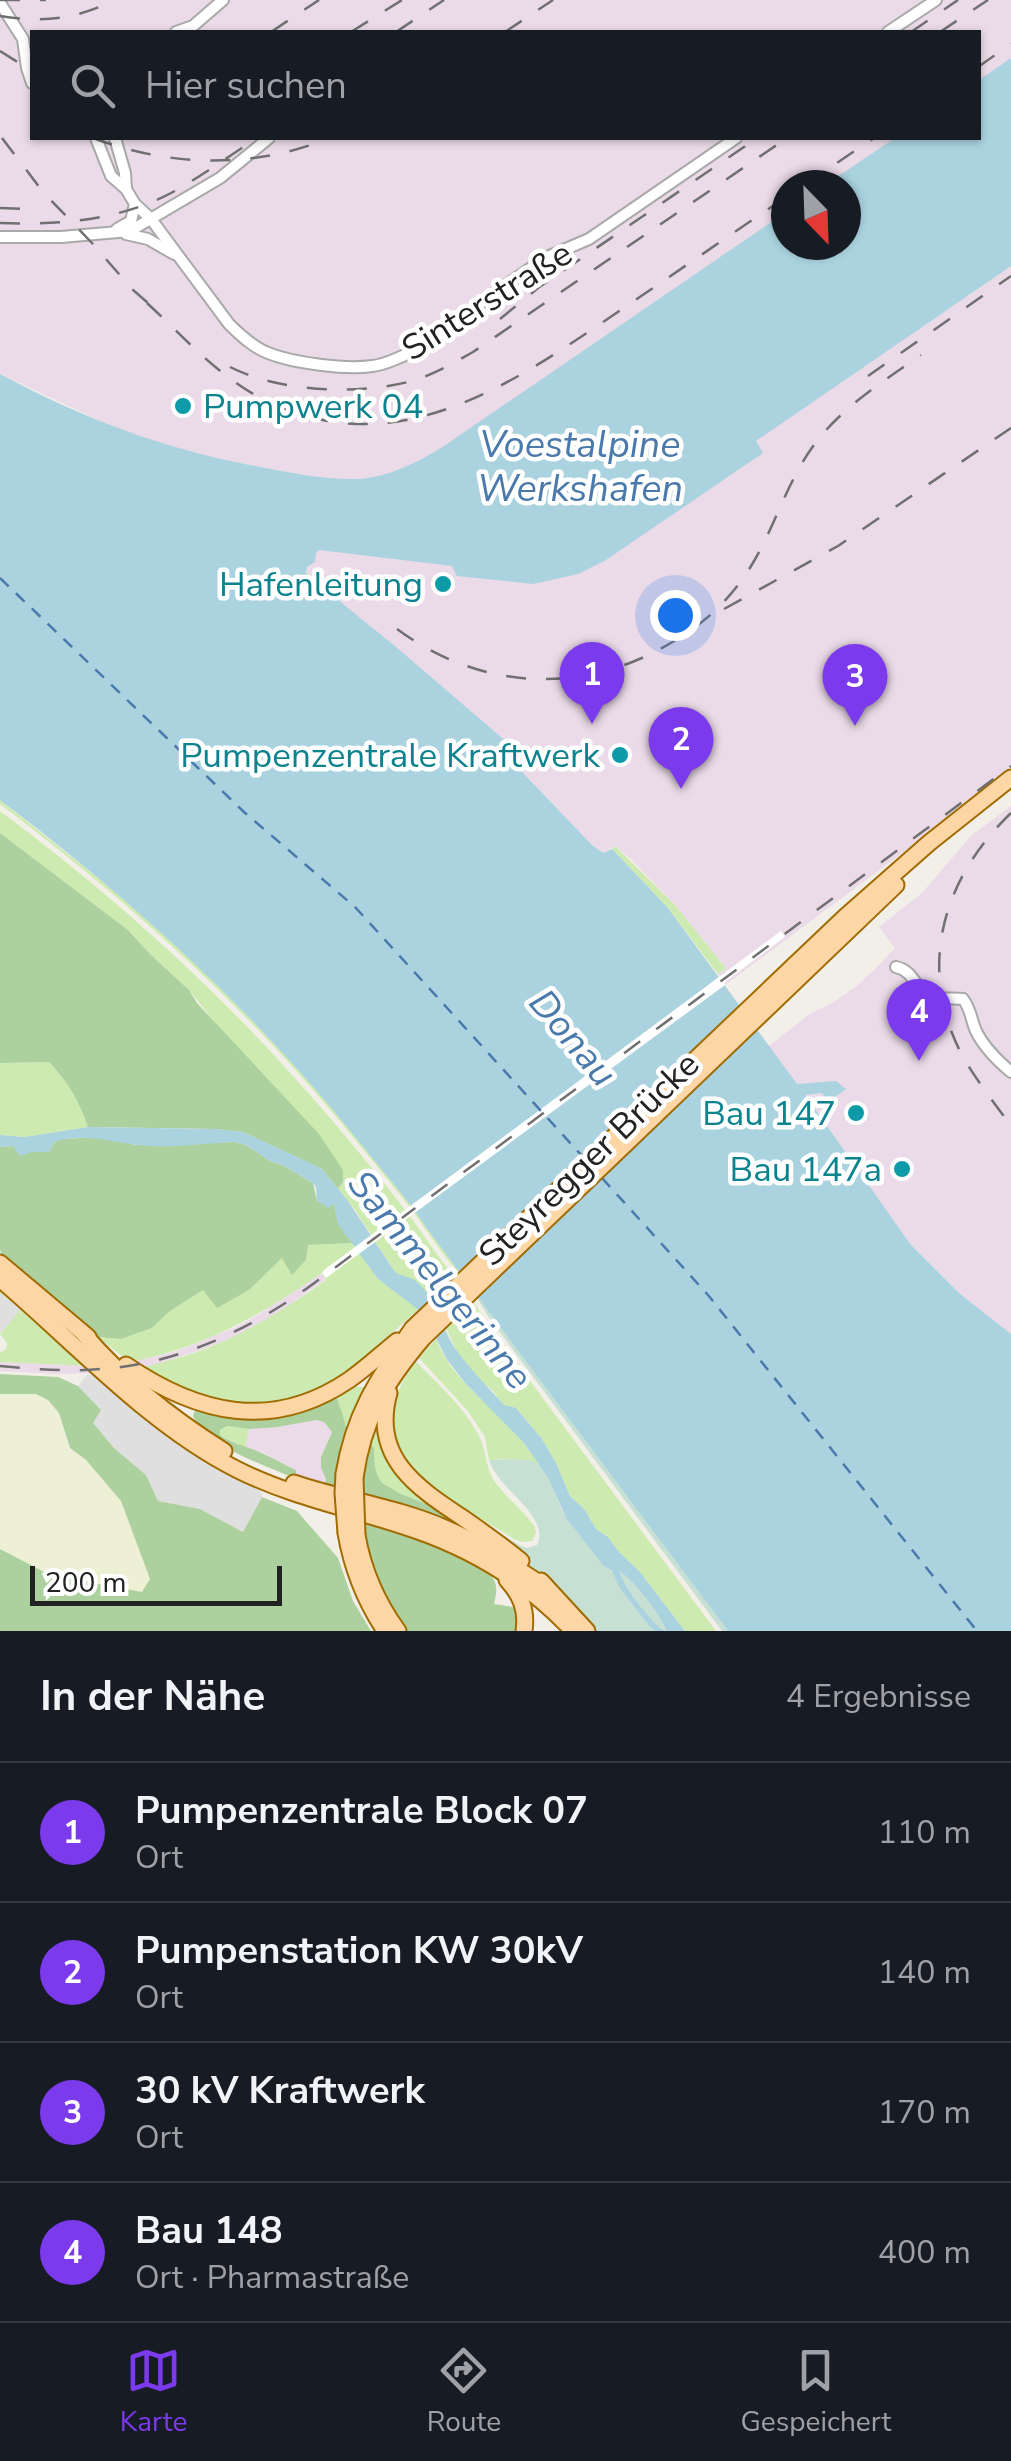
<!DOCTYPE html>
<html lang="de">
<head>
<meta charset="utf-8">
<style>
  :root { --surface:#171b24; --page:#242831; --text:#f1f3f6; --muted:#9ea1a6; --line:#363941; --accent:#7c3aed }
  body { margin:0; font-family:"Nunito Sans",sans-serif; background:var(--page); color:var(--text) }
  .compass { position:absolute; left:771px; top:170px; width:90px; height:90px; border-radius:50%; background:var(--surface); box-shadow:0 2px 8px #0004; rotate:157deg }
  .scale { position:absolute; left:30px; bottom:25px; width:252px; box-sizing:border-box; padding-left:10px; border:5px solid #222; border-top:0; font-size:28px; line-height:35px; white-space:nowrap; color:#222; -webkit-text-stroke:8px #fff; paint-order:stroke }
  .you { position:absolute; left:675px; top:615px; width:35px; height:35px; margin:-25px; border:8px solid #fff; border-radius:50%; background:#1a73e8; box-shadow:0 0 0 15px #1a73e833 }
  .badge { display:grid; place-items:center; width:65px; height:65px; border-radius:50%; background:var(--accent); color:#fff; font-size:32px; font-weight:700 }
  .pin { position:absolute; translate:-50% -82px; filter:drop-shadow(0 2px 5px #0008) }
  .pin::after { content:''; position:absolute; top:52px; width:35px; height:30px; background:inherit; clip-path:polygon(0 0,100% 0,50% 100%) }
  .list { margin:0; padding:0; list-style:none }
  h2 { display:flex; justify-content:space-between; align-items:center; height:130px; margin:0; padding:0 40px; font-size:42px }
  h2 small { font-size:32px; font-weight:400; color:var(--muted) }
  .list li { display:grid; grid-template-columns:65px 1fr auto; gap:30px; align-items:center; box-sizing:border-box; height:140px; padding:0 40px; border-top:2px solid var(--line) }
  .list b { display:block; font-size:38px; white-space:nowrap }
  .list p { margin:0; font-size:32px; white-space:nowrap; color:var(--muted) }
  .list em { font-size:32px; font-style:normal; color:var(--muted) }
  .icon { flex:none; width:55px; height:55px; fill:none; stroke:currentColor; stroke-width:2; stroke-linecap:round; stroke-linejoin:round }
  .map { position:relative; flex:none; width:1011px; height:1631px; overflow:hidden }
  .search { position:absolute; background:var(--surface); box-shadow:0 2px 8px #0004; left:30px; right:30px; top:30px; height:110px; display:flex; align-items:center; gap:25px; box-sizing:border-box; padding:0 35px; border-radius:0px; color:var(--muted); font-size:38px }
  .sheet { height:690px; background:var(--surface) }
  nav { display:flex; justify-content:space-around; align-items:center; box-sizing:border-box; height:140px; border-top:2px solid var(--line); background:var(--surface); font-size:28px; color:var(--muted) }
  nav a { display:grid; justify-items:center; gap:5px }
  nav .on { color:var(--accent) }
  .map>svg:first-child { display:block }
</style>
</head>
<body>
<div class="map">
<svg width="1011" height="1631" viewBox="0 0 1011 1631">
  <rect width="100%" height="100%" fill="#f2efe9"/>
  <g fill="#e0dfdf">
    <path d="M 0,1293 L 22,1309 L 0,1334 Z"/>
    <path d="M 94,1374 L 131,1405 L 221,1468 L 260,1488 L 262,1497 L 243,1532 L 200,1509 L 158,1501 L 146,1475 L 114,1448 L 92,1423 L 101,1410 L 78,1386 L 87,1375 Z"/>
  </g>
  <g fill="#ebdbe8" fill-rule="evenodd">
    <path d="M 0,0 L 1011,0 L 1011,772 L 725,985 L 718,974 L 726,968 L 674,904 L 632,860 L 615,846 L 603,853 L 592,845 L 502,751 L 508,744 L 307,575 L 306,567 L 315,562 L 263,468 L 191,453 L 126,433 L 0,374 ZM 32,32 L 978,32 L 978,138 L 32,138 ZM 786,185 L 846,185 L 846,245 L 786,245 Z"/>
    <path d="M 1011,806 L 1011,1334 L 959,1293 L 911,1245 L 769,1046 L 811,1013 L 832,1003 L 858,985 L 876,968 L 895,948 L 879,927 L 922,893 L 972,835 Z"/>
    <path d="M 322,1273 L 326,1279 L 265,1322 L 232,1339 L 159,1364 L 137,1368 L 129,1362 L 174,1352 L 234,1328 L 258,1315 Z"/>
    <path d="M 0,1362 L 89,1366 L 96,1373 L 57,1374 L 0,1371 Z"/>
    <path d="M 317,1420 L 324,1422 L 332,1432 L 321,1457 L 326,1479 L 324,1487 L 296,1479 L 296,1470 L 262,1452 L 245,1448 L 249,1429 Z"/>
  </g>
  <path fill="#eef0d5" d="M 0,1394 L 36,1394 L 48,1400 L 59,1413 L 69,1449 L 86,1460 L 121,1501 L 150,1579 L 143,1593 L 50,1575 L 0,1549 Z"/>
  <g fill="#cdebb0">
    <path d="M 0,800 L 123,898 L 209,976 L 292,1062 L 337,1113 L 412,1205 L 431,1234 L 460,1270 L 458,1272 C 439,1251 425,1227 408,1205 C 370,1157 331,1109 290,1064 C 202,967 104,883 0,804 Z"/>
    <path d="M 0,811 C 106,890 204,977 292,1075 C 333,1120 372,1167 409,1215 C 424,1235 437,1256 454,1276 L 430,1299 C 420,1284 415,1279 397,1276 L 395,1272 L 355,1210 L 338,1189 L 343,1182 L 189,990 L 150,954 L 128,930 L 0,833 Z"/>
    <path d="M 615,846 L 674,904 L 726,968 L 718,974 L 668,908 L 612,849 Z"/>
    <path d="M 49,1062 C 68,1082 79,1101 88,1127 L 25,1137 L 0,1135 L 0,1063 Z"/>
    <path d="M 353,1243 L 378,1279 L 420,1308 L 355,1366 L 349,1375 L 288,1404 L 215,1405 L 137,1368 C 211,1354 266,1323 326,1280 L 322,1273 C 262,1315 201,1349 129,1362 L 98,1337 L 121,1339 L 152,1328 L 170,1311 L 203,1290 L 217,1307 L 249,1290 L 283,1257 L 292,1274 L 306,1260 L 308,1245 Z"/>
    <path d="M 0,1290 L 89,1366 L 0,1362 L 0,1353 L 6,1349 L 7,1343 L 0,1334 L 21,1309 L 0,1293 Z"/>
    <path d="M 473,1301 L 487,1323 L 716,1631 L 685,1631 L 640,1572 L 619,1552 L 608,1537 L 596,1529 L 585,1510 L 570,1496 L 556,1463 L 542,1439 L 516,1408 L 504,1406 L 492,1390 L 477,1378 L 456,1350 L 446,1328 Z"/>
    <path d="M 436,1339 C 449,1373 480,1398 506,1422 C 519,1435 529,1451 540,1465 C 524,1457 507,1459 489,1460 L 485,1437 L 467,1410 L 419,1358 Z"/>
    <path d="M 416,1362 C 438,1384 463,1406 478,1434 C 486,1448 485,1465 493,1479 C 505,1497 523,1510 535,1527 L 536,1533 L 532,1541 L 521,1542 L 514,1539 C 451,1499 346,1451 416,1362 Z"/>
    <path d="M 349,1387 L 366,1387 L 347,1430 L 336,1394 Z"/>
    <path d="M 378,1415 L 387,1447 L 485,1537 C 459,1531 451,1516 429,1505 C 414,1497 390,1494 379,1479 C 373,1470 374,1458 374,1448 L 369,1442 Z"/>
    <path d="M 227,1426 L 249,1429 L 245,1448 L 220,1435 L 220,1430 Z"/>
  </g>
  <g fill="#add19e">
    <path d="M 0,833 L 128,930 L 150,954 L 189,990 L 197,1003 L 319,1134 L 343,1170 L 343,1182 L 338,1189 L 322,1169 L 243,1132 L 215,1129 L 88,1127 C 79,1101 68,1082 49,1062 L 0,1063 Z"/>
    <path d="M 97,1137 L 137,1145 L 234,1142 L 246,1145 L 270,1161 L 283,1165 L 313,1183 L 317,1201 L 334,1203 L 338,1223 L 353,1243 L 308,1245 L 306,1260 L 292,1275 L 282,1258 L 249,1290 L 217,1308 L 203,1290 L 170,1311 L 152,1328 L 121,1339 L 98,1337 L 2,1257 L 0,1249 L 0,1147 L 13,1146 L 27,1152 L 49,1152 L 54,1142 L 62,1139 Z"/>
    <path d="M 0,1374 L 58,1377 L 78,1386 L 101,1410 L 93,1423 L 114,1448 L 146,1475 L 158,1501 L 200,1509 L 243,1532 L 262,1497 L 297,1511 L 338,1558 L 353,1601 L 371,1631 L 0,1631 L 0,1549 L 50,1575 L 142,1592 L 150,1579 L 121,1501 L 86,1460 L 70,1448 L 59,1413 L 48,1400 L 36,1394 L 0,1394 Z"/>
    <path d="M 335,1394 C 338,1399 347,1427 347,1432 C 347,1448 339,1473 336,1488 L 324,1487 L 326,1479 L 321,1468 L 321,1457 L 332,1432 L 324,1422 L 317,1420 L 277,1427 L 249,1429 L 227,1426 L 220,1430 L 220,1435 C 234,1445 251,1447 266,1455 C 276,1459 286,1466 296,1470 L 296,1479 C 267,1466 207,1447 193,1416 L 196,1407 L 208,1411 Z"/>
    <path d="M 369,1442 L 374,1448 C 374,1461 374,1472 382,1483 L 401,1494 L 432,1506 L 464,1525 L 461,1530 L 362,1498 Z"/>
    <path d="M 363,1522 C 390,1529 481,1555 494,1580 C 498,1588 496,1595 494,1604 L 519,1608 L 520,1631 L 404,1631 L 392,1615 L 365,1549 L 366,1541 Z"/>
  </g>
  <g fill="#c6e0d4">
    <path d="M 479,1296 L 728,1631 L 722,1631 L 488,1316 L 477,1298 Z"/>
    <path d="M 515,1459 C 523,1460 531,1459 538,1464 C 554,1477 556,1503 567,1519 C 581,1538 598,1557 613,1573 C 628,1588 637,1613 655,1631 L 595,1631 C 553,1579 502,1541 448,1502 L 521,1546 L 527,1548 L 537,1545 C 551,1516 499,1491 489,1460 Z"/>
    <path d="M 620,1571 C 632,1577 663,1618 666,1631 L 661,1631 C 644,1614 631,1592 618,1573 Z"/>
  </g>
  <g fill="#aad3df">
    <path d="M 1011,58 L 1011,266 L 756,441 L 763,453 L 606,560 L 578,574 L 533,584 L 457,576 L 452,566 L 319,550 L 316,553 L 315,562 L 307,567 L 306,572 L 310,577 L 396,647 L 509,744 L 502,751 L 592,845 L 603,853 L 612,849 L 668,908 L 797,1084 L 836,1081 L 846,1089 L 829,1101 L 821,1093 L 805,1095 L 911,1245 L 959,1293 L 1011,1334 L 1011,1631 L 728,1631 L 431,1234 C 411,1204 388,1177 365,1149 C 259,1015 136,903 0,800 L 0,374 C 86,420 164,449 260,467 C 293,473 325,480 359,479 C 388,477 413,464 438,450 L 786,212 L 786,245 L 846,245 L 846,185 L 825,185 L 895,138 L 978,138 L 979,80 Z"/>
    <path d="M 88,1127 L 215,1129 L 243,1132 L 306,1161 L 322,1169 L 348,1201 L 395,1272 C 402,1277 409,1276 416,1281 C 438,1300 441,1329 457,1351 C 471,1370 488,1387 504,1405 L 516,1408 L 542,1439 L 556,1463 L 570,1496 L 585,1510 L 596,1529 L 608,1537 L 619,1552 L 640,1572 L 685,1631 L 666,1631 C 663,1618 632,1577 619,1571 C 622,1583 652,1625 665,1631 L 655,1631 L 650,1627 L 620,1588 L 612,1571 L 603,1565 L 566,1518 L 549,1479 L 524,1443 L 465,1383 L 446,1358 L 424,1314 L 378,1279 L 338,1224 L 334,1204 L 329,1208 L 317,1201 L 316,1187 L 313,1183 L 283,1165 L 270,1161 L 246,1145 L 234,1142 C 203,1143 170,1149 139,1145 C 111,1142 83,1132 54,1142 L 49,1152 L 32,1152 L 20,1156 L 13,1146 L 0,1147 L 0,1135 L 25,1137 Z"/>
  </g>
  <path fill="#fff" d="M 781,931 L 785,937 L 725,982 L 725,985 L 326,1278 L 322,1273 L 324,1270 Z"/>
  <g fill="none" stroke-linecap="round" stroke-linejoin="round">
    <g stroke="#4a7aab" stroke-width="2.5" stroke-dasharray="12 10" stroke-linecap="butt">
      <path d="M 0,578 L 244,812 L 355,907 L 583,1157"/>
      <path d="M 602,1178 L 708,1295 L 977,1631"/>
    </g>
    <g stroke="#a9a9a9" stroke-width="14">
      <g id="street">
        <path d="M 0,3 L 23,39 L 27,68 L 32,83"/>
        <path d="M 176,32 L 193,26 L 223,0"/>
        <path d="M 888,32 L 936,0"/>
        <path d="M 96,138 L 111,176 L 126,189 L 135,204 L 151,219 L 229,324 C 241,336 253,347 268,353 C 293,363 346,370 372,366 C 384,365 393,360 403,356 L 547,257 L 589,239 L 736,138"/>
        <path d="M 115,138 L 125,173 L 126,189"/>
        <path d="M 117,229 L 131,221 L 135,204"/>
        <path d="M 126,234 L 148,239 L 174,254"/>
        <path d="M 0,237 L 61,237 L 130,231 L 220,178 L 269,138"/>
        <path d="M 896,967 C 914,971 914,987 928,995 C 938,1001 952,997 963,999 C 971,1009 971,1020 976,1031 C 984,1048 998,1061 1011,1072"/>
      </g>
    </g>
    <g stroke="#a06b00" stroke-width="19">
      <g id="primary">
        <path d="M 0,1263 L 88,1337"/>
        <path d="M 0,1279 C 74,1342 149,1425 236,1469 C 293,1498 355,1509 415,1530 C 476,1551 529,1584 573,1631"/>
        <path d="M 83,1333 C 122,1379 173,1419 224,1451"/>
        <path d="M 126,1365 C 198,1414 272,1432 349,1380 C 366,1368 381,1354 397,1341"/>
        <path d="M 389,1393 C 371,1457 416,1487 463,1518 C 483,1532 503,1546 521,1561"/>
        <path d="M 344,1474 C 354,1413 378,1379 412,1329 L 845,917 L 929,843 L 1011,778"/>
        <path d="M 355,1478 C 363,1419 385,1383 423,1338 L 896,885"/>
        <path d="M 294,1483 C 344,1500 397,1507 445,1528 C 482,1544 514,1567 547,1588"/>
        <path d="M 346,1533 C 352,1568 365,1601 385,1631"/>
        <path d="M 357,1535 C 363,1570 377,1602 398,1631"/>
        <path d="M 507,1580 C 521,1595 527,1610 524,1631"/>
        <path d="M 541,1581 L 587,1631"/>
      </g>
    </g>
    <use href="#street" stroke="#fff" stroke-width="10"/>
    <use href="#primary" stroke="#fcd6a4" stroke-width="15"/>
    <g stroke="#707070" stroke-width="2.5" stroke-dasharray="20 20" stroke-linecap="butt">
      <path d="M 0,0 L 46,0"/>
      <path d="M 0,16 C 42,23 77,19 115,0"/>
      <path d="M 271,32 L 319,0"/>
      <path d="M 351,32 L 402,0"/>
      <path d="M 396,32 L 444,0"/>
      <path d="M 505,32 L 553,0"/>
      <path d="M 911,32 L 958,0"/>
      <path d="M 940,32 L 988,0"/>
      <path d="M 0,51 L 32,71"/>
      <path d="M 978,67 L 1011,44"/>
      <path d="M 2,138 L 43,192 L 92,243 L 132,289 L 157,311"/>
      <path d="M 93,138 C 170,167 253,169 330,138"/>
      <path d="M 804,185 L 874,138"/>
      <path d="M 0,208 L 26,209"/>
      <path d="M 0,223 C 59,225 119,221 173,192 C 202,176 229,156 257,138"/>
      <path d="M 147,303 C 186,339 222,381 271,403 C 404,465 522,377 628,305 C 681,269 733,233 786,197"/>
      <path d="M 500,319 L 538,288 L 757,138"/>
      <path d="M 230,367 C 280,392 354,395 408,382 C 431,376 452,364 473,352 L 787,138"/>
      <path d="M 868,376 L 1011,276"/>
      <path d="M 724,609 L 838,546 L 1011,428"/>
      <path d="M 397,629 C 481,691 585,696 674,641 C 703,623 720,609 741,581 C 773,538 784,483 817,441 C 845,405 884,381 921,355"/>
      <path d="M 1011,813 C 942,879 916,969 963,1057 C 977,1081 995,1104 1011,1126"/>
      <path d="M 0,1366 C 33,1369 67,1372 101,1369 C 179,1364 251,1329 313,1284 L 1011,766"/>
    </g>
    <g stroke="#a06b00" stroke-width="19" stroke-linecap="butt">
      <g id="primary-bridge">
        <path d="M 344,1474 L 343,1493 L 346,1533"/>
        <path d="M 355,1478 L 357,1535"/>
      </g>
    </g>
    <use href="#primary-bridge" stroke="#fcd6a4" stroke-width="15"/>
  </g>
  <g fill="#0f9aa8" stroke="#fff" stroke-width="4">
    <circle cx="183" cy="406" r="10"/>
    <circle cx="443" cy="584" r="10"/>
    <circle cx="620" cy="755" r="10"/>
    <circle cx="856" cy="1113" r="10"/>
    <circle cx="902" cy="1169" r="10"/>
  </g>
  <g text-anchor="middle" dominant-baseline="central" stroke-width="9" stroke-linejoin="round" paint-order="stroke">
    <g font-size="35" fill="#222" stroke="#fff">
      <text transform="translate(487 301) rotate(-32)">Sinterstraße</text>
      <text transform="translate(589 1159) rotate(-44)">Steyregger Brücke</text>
    </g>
    <g font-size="35" fill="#0d838f" stroke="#fff" text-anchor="end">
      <text x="203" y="406" text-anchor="start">Pumpwerk 04</text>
      <text x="423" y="584">Hafenleitung</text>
      <text x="600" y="755">Pumpenzentrale Kraftwerk</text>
      <text x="836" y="1113">Bau 147</text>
      <text x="882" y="1169">Bau 147a</text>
    </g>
    <g font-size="38" font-style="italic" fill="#4a7aab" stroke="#fff">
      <text x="580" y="444">Voestalpine<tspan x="580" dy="44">Werkshafen</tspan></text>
      <text transform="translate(573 1038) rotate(50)">Donau</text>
      <text transform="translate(440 1280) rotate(51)">Sammelgerinne</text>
    </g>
  </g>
</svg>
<svg class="compass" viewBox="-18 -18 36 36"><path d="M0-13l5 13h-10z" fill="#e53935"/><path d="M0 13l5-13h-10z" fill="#9ea1a6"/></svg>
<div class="scale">200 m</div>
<div class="you"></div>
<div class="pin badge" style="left:592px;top:724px">1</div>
<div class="pin badge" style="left:681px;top:789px">2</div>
<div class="pin badge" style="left:855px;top:726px">3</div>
<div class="pin badge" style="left:919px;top:1061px">4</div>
<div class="search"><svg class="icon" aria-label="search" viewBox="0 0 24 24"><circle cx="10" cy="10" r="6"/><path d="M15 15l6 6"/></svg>Hier suchen</div>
</div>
<section class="sheet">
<h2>In der Nähe<small>4 Ergebnisse</small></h2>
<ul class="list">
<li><span class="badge">1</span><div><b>Pumpenzentrale Block 07</b><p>Ort</p></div><em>110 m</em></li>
<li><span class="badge">2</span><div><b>Pumpenstation KW 30kV</b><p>Ort</p></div><em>140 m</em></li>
<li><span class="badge">3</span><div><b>30 kV Kraftwerk</b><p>Ort</p></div><em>170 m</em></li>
<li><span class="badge">4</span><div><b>Bau 148</b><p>Ort · Pharmastraße</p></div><em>400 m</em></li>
</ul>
</section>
<nav>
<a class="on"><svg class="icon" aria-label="map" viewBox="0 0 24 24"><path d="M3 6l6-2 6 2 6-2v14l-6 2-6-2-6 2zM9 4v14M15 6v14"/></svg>Karte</a>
<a><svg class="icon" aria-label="directions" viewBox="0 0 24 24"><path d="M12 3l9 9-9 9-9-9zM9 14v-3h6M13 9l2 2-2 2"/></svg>Route</a>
<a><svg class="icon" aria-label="saved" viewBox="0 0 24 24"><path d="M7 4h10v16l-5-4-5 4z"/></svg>Gespeichert</a>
</nav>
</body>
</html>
